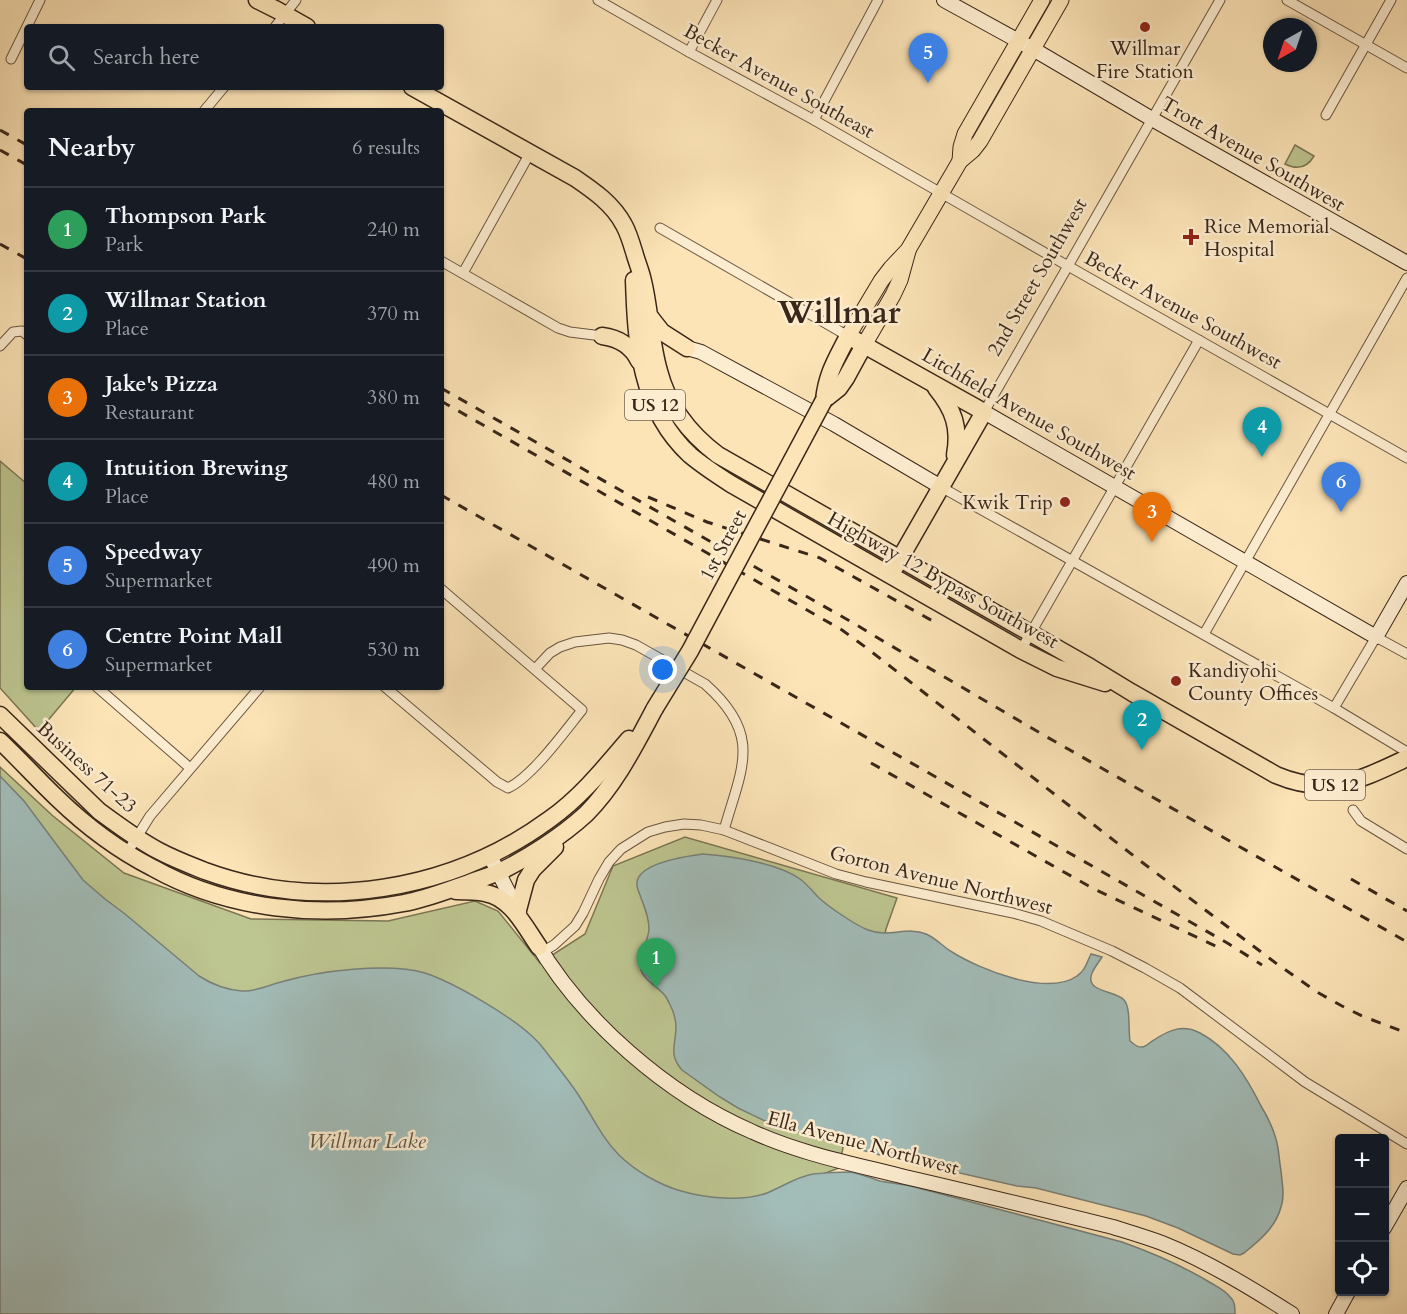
<!DOCTYPE html>
<html lang="en">
<head>
<meta charset="utf-8">
<style>
  :root { --surface:#171b24; --page:#242831; --text:#f1f3f6; --muted:#9ea1a6; --line:#363941; --accent:#8c9099 }
  body { margin:0; font-family:Cardo,serif; background:var(--page); color:var(--text) }
  .controls { position:absolute; right:18px; bottom:18px; display:grid; overflow:hidden; border-radius:6px; box-shadow:0 2px 4px #0004 }
  .controls button { width:54px; height:54px; display:grid; place-items:center; padding:0; border:0; border-bottom:2px solid var(--line); background:var(--surface); color:var(--text); font:30px sans-serif }
  .compass { position:absolute; left:1263px; top:18px; width:54px; height:54px; border-radius:50%; background:var(--surface); box-shadow:0 2px 4px #0004; rotate:220deg }
  .you { position:absolute; left:663px; top:670px; width:21px; height:21px; margin:-15px; border:4px solid #fff; border-radius:50%; background:#1a73e8; box-shadow:0 0 0 9px #1a73e833 }
  .badge { display:grid; place-items:center; width:39px; height:39px; border-radius:50%; background:var(--accent); color:#fff; font-size:20px; font-weight:700 }
  .pin { position:absolute; translate:-50% -50px; filter:drop-shadow(0 2px 3px #0008) }
  .pin::after { content:''; position:absolute; top:32px; width:21px; height:18px; background:inherit; clip-path:polygon(0 0,100% 0,50% 100%) }
  .list { margin:0; padding:0; list-style:none }
  h2 { display:flex; justify-content:space-between; align-items:center; height:78px; margin:0; padding:0 24px; font-size:26px }
  h2 small { font-size:20px; font-weight:400; color:var(--muted) }
  .list li { display:grid; grid-template-columns:39px 1fr auto; gap:18px; align-items:center; box-sizing:border-box; height:84px; padding:0 24px; border-top:2px solid var(--line) }
  .list b { display:block; font-size:22px; white-space:nowrap }
  .list p { margin:0; font-size:20px; white-space:nowrap; color:var(--muted) }
  .list em { font-size:20px; font-style:normal; color:var(--muted) }
  .icon { flex:none; width:33px; height:33px; fill:none; stroke:currentColor; stroke-width:2; stroke-linecap:round; stroke-linejoin:round }
  .map { position:relative; flex:none; width:1407px; height:1314px; overflow:hidden }
  .search { position:absolute; background:var(--surface); box-shadow:0 2px 4px #0004; left:24px; top:24px; width:420px; height:66px; display:flex; align-items:center; gap:15px; box-sizing:border-box; padding:0 21px; border-radius:6px; color:var(--muted); font-size:22px }
  .panel { position:absolute; background:var(--surface); box-shadow:0 2px 4px #0004; left:24px; top:108px; width:420px; height:582px; border-radius:6px }
  .map>svg:first-child { display:block }
</style>
</head>
<body>
<div class="map">
<svg width="1407" height="1314" viewBox="0 0 1407 1314">
  <rect width="100%" height="100%" fill="#fce4b7"/>
  <filter id="stains"><feTurbulence type="fractalNoise" baseFrequency=".00333" numOctaves="4"/><feColorMatrix values="0 0 0 0 .2 0 0 0 0 .09 0 0 0 0 .02 0 0 0 .5 -.17"/></filter>
  <radialGradient id="worn" r=".72"><stop offset=".6" stop-color="#630" stop-opacity="0"/><stop offset="1" stop-color="#630" stop-opacity=".3"/></radialGradient>
  <g fill="#bdc590" stroke="#7c7654" stroke-width="1.5">
    <path d="M 1295,145 L 1314,156 C 1307,168 1297,170 1285,164 Z"/>
    <path d="M 0,461 L 27,484 L 27,687 L 76,687 L 39,731 L 0,688 Z"/>
    <path d="M 0,767 L 53,816 L 124,873 L 251,919 L 388,921 L 475,901 L 498,911 L 540,963 L 585,934 L 613,866 L 685,837 L 897,898 L 886,929 L 839,1168 L 732,1208 L 662,1192 L 228,999 L 56,870 L 0,802 Z"/>
  </g>
  <g fill="#a2bcb8" stroke="#788078" stroke-width="1.5">
    <path d="M 0,776 L 24,801 L 83,880 L 105,899 L 125,914 L 199,976 C 213,985 226,990 242,991 C 255,992 269,985 281,982 C 318,971 388,962 425,973 C 455,983 515,1018 537,1041 C 543,1047 548,1055 554,1062 C 563,1074 573,1086 581,1099 C 593,1118 603,1139 619,1155 C 635,1171 660,1185 681,1191 C 705,1198 743,1202 767,1193 C 782,1187 796,1177 813,1174 C 824,1173 837,1172 849,1172 C 859,1173 870,1178 880,1181 C 890,1183 901,1184 911,1186 L 1122,1242 C 1153,1253 1183,1266 1211,1283 C 1218,1287 1226,1291 1230,1297 C 1235,1301 1235,1308 1235,1314 L 0,1314 Z"/>
    <path d="M 703,854 C 731,856 777,863 800,879 C 807,884 812,891 819,898 C 829,907 855,925 868,930 C 889,938 907,926 926,934 C 936,938 943,947 952,952 C 979,969 1047,997 1077,976 C 1085,971 1087,962 1091,954 L 1102,957 C 1099,962 1094,968 1092,973 C 1084,993 1116,990 1124,1000 C 1131,1008 1128,1030 1130,1041 C 1134,1044 1137,1048 1142,1047 C 1146,1047 1150,1042 1154,1040 C 1169,1030 1182,1024 1200,1033 C 1229,1048 1247,1078 1261,1106 C 1267,1116 1273,1128 1276,1139 C 1279,1149 1279,1160 1281,1171 C 1282,1183 1285,1195 1281,1207 C 1276,1227 1259,1241 1244,1253 L 1240,1255 L 1233,1254 L 1178,1228 L 1146,1216 L 1036,1188 L 1017,1186 L 876,1154 L 855,1148 L 837,1141 L 815,1137 L 792,1130 L 765,1121 L 738,1108 L 720,1097 L 682,1070 C 668,1054 676,1045 676,1027 C 676,1022 674,1014 672,1009 C 670,1005 668,1000 666,997 C 659,987 644,981 641,970 C 638,956 648,943 649,929 C 649,918 645,908 641,898 C 640,894 637,889 637,885 C 635,863 688,856 703,854 Z"/>
  </g>
  <g fill="none" stroke-linecap="round" stroke-linejoin="round">
    <g stroke="#6a5640" stroke-width="11">
      <g id="street">
        <path d="M 598,0 L 689,52 L 814,120 L 1068,266 L 1407,458"/>
        <path d="M 1287,0 L 1407,68"/>
        <path d="M 275,27 L 296,0"/>
        <path d="M 689,52 L 717,0"/>
        <path d="M 11,59 L 40,0"/>
        <path d="M 204,111 L 224,87"/>
        <path d="M 1326,115 L 1391,0"/>
        <path d="M 814,120 L 878,0"/>
        <path d="M 660,228 L 848,336"/>
        <path d="M 441,261 L 558,328 L 570,332 L 602,336"/>
        <path d="M 463,273 L 530,153"/>
        <path d="M 0,346 L 13,332 L 22,331 L 27,335"/>
        <path d="M 984,412 L 1068,266 L 1220,0"/>
        <path d="M 941,487 L 1334,708 L 1407,752"/>
        <path d="M 1204,634 L 1407,278"/>
        <path d="M 1021,650 L 1199,340"/>
        <path d="M 535,669 L 550,653 L 560,647 L 575,642 L 609,638 L 622,640 L 636,645 L 705,684 C 763,735 742,767 724,830"/>
        <path d="M 97,687 L 190,768"/>
        <path d="M 385,687 L 497,782 L 508,788 C 532,777 565,731 582,710 L 441,589"/>
        <path d="M 1334,708 L 1376,637 L 1407,654"/>
        <path d="M 1353,810 L 1361,821 L 1407,849"/>
        <path d="M 127,853 L 150,816 L 260,687"/>
        <path d="M 542,952 L 554,945 L 575,926 L 583,913 L 599,879 L 609,862 L 621,849 L 648,832 L 665,827 L 684,824 L 701,825 L 724,830 L 836,874 L 866,882 L 1013,913 L 1041,921 L 1112,951 L 1145,968 L 1180,988 L 1305,1082 L 1407,1144"/>
      </g>
    </g>
    <g stroke="#3a2719" stroke-width="16">
      <g id="secondary">
        <path d="M 944,0 L 1033,49 L 1152,119 L 1407,263"/>
        <path d="M 687,348 L 701,352 L 834,424 L 941,487"/>
        <path d="M 984,412 L 1376,637 L 1407,583"/>
        <path d="M 490,856 L 519,913"/>
        <path d="M 535,940 C 581,1020 667,1095 753,1132 C 801,1154 854,1164 905,1177 C 975,1193 1044,1210 1113,1227 C 1129,1232 1146,1237 1162,1243 C 1207,1261 1251,1288 1292,1314"/>
        <path d="M 1384,1228 L 1407,1188"/>
        <path d="M 1336,1314 L 1348,1292"/>
      </g>
    </g>
    <g stroke="#3a2719" stroke-width="17">
      <g id="primary">
        <path d="M 960,161 L 961,147 L 965,134 L 1042,0"/>
        <path d="M 848,336 L 881,281 L 891,268 L 908,250 L 960,161 L 973,150 L 980,141 L 1061,0"/>
        <path d="M 864,345 L 893,295 L 900,280 L 908,251"/>
      </g>
    </g>
    <g stroke="#3a2719" stroke-width="19">
      <g id="highway">
        <path d="M 257,0 L 277,10 L 307,27"/>
        <path d="M 412,87 L 575,178 C 594,191 613,204 624,225 C 629,234 632,245 635,255 C 637,262 640,269 642,277 C 650,307 650,340 659,371 C 668,406 690,434 718,455 L 1090,667 L 1131,692 L 1276,775 C 1328,797 1360,780 1407,758"/>
        <path d="M 634,280 C 636,343 640,409 690,455 C 703,466 717,475 731,484 L 1021,650 L 1057,668 L 1105,683"/>
        <path d="M 651,318 L 662,332 L 687,348"/>
        <path d="M 602,336 C 618,338 632,346 639,361"/>
        <path d="M 936,388 C 954,410 960,428 955,455"/>
        <path d="M 824,400 C 827,373 836,360 848,336 L 984,412 L 894,569"/>
        <path d="M 824,400 L 839,388 L 846,378 L 864,345"/>
        <path d="M 0,715 L 99,811 C 118,825 138,840 159,851 C 174,859 190,865 205,871 C 320,913 452,891 550,819 C 581,797 605,767 629,739"/>
        <path d="M 0,741 C 20,760 38,780 58,799 C 86,826 118,850 153,868 C 228,910 320,919 404,903 C 426,899 448,890 469,883 C 479,879 490,876 499,872 C 528,858 562,836 586,814 C 616,784 635,745 655,708"/>
        <path d="M 456,891 C 465,891 476,891 485,893 C 511,897 525,927 539,947"/>
        <path d="M 518,910 L 526,880 L 533,869 L 555,847"/>
      </g>
    </g>
    <use href="#street" stroke="#fdedd0" stroke-width="9"/>
    <use href="#secondary" stroke="#fdedd0" stroke-width="14"/>
    <use href="#primary" stroke="#fce4b7" stroke-width="15"/>
    <use href="#highway" stroke="#fce4b7" stroke-width="16"/>
    <g stroke="#3a2719" stroke-width="3" stroke-dasharray="10 10" stroke-linecap="butt">
      <path d="M 0,130 L 27,145"/>
      <path d="M 0,150 L 27,165"/>
      <path d="M 0,244 L 27,259"/>
      <path d="M 441,388 L 855,624 L 883,641 L 1047,737 L 1407,942"/>
      <path d="M 441,401 L 842,630 L 868,649 L 1139,860 L 1277,964 L 1317,992 L 1342,1006 L 1362,1016 L 1407,1033"/>
      <path d="M 441,495 L 1229,944 L 1262,965"/>
      <path d="M 648,497 L 707,522 L 820,558 L 938,624"/>
      <path d="M 871,763 L 1094,889 L 1222,949"/>
      <path d="M 1351,879 L 1407,911"/>
    </g>
    <g stroke="#3a2719" stroke-width="19" stroke-linecap="butt">
      <path id="highway-bridge" d="M 655,708 L 690,651 L 824,400"/>
    </g>
    <use href="#highway-bridge" stroke="#fce4b7" stroke-width="16"/>
  </g>
  <g fill="#8f2418" stroke="#fdedd0" stroke-width="2">
    <circle cx="1145" cy="27" r="6"/>
    <path d="M1188 228h6v6h6v6h-6v6h-6v-6h-6v-6h6z"/>
    <circle cx="1065" cy="502" r="6"/>
    <circle cx="1176" cy="681" r="6"/>
  </g>
  <g text-anchor="middle" dominant-baseline="central" stroke-width="5" stroke-linejoin="round" paint-order="stroke">
    <g fill="#fdedd0" stroke="#746250" stroke-width="1.5">
      <rect x="625" y="390" width="60" height="30" rx="4.5"/>
      <rect x="1305" y="770" width="60" height="30" rx="4.5"/>
    </g>
    <g font-size="18" font-weight="bold" fill="#3a2719">
      <text x="655" y="405">US 12</text>
      <text x="1335" y="785">US 12</text>
    </g>
    <g font-size="20" fill="#3a2719" stroke="#fdedd0" text-anchor="start">
      <text x="1145" y="48" text-anchor="middle">Willmar<tspan x="1145" dy="23">Fire Station</tspan></text>
      <text x="1204" y="226">Rice Memorial<tspan x="1204" dy="23">Hospital</tspan></text>
      <text x="1053" y="502" text-anchor="end">Kwik Trip</text>
      <text x="1188" y="670">Kandiyohi<tspan x="1188" dy="23">County Offices</tspan></text>
    </g>
    <g font-size="20" fill="#3a2719" stroke="#fdedd0">
      <text transform="translate(779 81) rotate(29)">Becker Avenue Southeast</text>
      <text transform="translate(1253 154) rotate(30)">Trott Avenue Southwest</text>
      <text transform="translate(1037 277) rotate(-60)">2nd Street Southwest</text>
      <text transform="translate(1183 310) rotate(29)">Becker Avenue Southwest</text>
      <text transform="translate(1029 414) rotate(30)">Litchfield Avenue Southwest</text>
      <text transform="translate(723 545) rotate(-62)">1st Street</text>
      <text transform="translate(943 580) rotate(29)">Highway 12 Bypass Southwest</text>
      <text transform="translate(87 767) rotate(42)">Business 71-23</text>
      <text transform="translate(941 880) rotate(14)">Gorton Avenue Northwest</text>
      <text transform="translate(863 1143) rotate(15)">Ella Avenue Northwest</text>
    </g>
    <g font-size="21" font-style="italic" fill="#595449" stroke="#fdedd0">
      <text x="367" y="1141">Willmar Lake</text>
    </g>
    <g font-size="32" font-weight="bold" fill="#3a2719" stroke="#fdedd0">
      <text x="839" y="313">Willmar</text>
    </g>
  </g>
  <rect width="100%" height="100%" filter="url(#stains)"/>
  <rect width="100%" height="100%" fill="url(#worn)"/>
</svg>
<div class="controls">
<button>+</button>
<button>−</button>
<button><svg class="icon" aria-label="locate" viewBox="0 0 24 24"><circle cx="12" cy="12" r="6"/><path d="M12 2v4M12 18v4M2 12h4M18 12h4"/></svg></button>
</div>
<svg class="compass" viewBox="-18 -18 36 36"><path d="M0-13l5 13h-10z" fill="#e53935"/><path d="M0 13l5-13h-10z" fill="#9ea1a6"/></svg>
<div class="you"></div>
<div class="pin badge" style="left:656px;top:988px;background:#2e9e5b">1</div>
<div class="pin badge" style="left:1142px;top:750px;background:#0f9aa8">2</div>
<div class="pin badge" style="left:1152px;top:542px;background:#e8710a">3</div>
<div class="pin badge" style="left:1262px;top:457px;background:#0f9aa8">4</div>
<div class="pin badge" style="left:928px;top:83px;background:#3f7fe0">5</div>
<div class="pin badge" style="left:1341px;top:512px;background:#3f7fe0">6</div>
<div class="search"><svg class="icon" aria-label="search" viewBox="0 0 24 24"><circle cx="10" cy="10" r="6"/><path d="M15 15l6 6"/></svg>Search here</div>
<section class="panel">
<h2>Nearby<small>6 results</small></h2>
<ul class="list">
<li><span class="badge" style="background:#2e9e5b">1</span><div><b>Thompson Park</b><p>Park</p></div><em>240 m</em></li>
<li><span class="badge" style="background:#0f9aa8">2</span><div><b>Willmar Station</b><p>Place</p></div><em>370 m</em></li>
<li><span class="badge" style="background:#e8710a">3</span><div><b>Jake's Pizza</b><p>Restaurant</p></div><em>380 m</em></li>
<li><span class="badge" style="background:#0f9aa8">4</span><div><b>Intuition Brewing</b><p>Place</p></div><em>480 m</em></li>
<li><span class="badge" style="background:#3f7fe0">5</span><div><b>Speedway</b><p>Supermarket</p></div><em>490 m</em></li>
<li><span class="badge" style="background:#3f7fe0">6</span><div><b>Centre Point Mall</b><p>Supermarket</p></div><em>530 m</em></li>
</ul>
</section>
</div>
</body>
</html>
